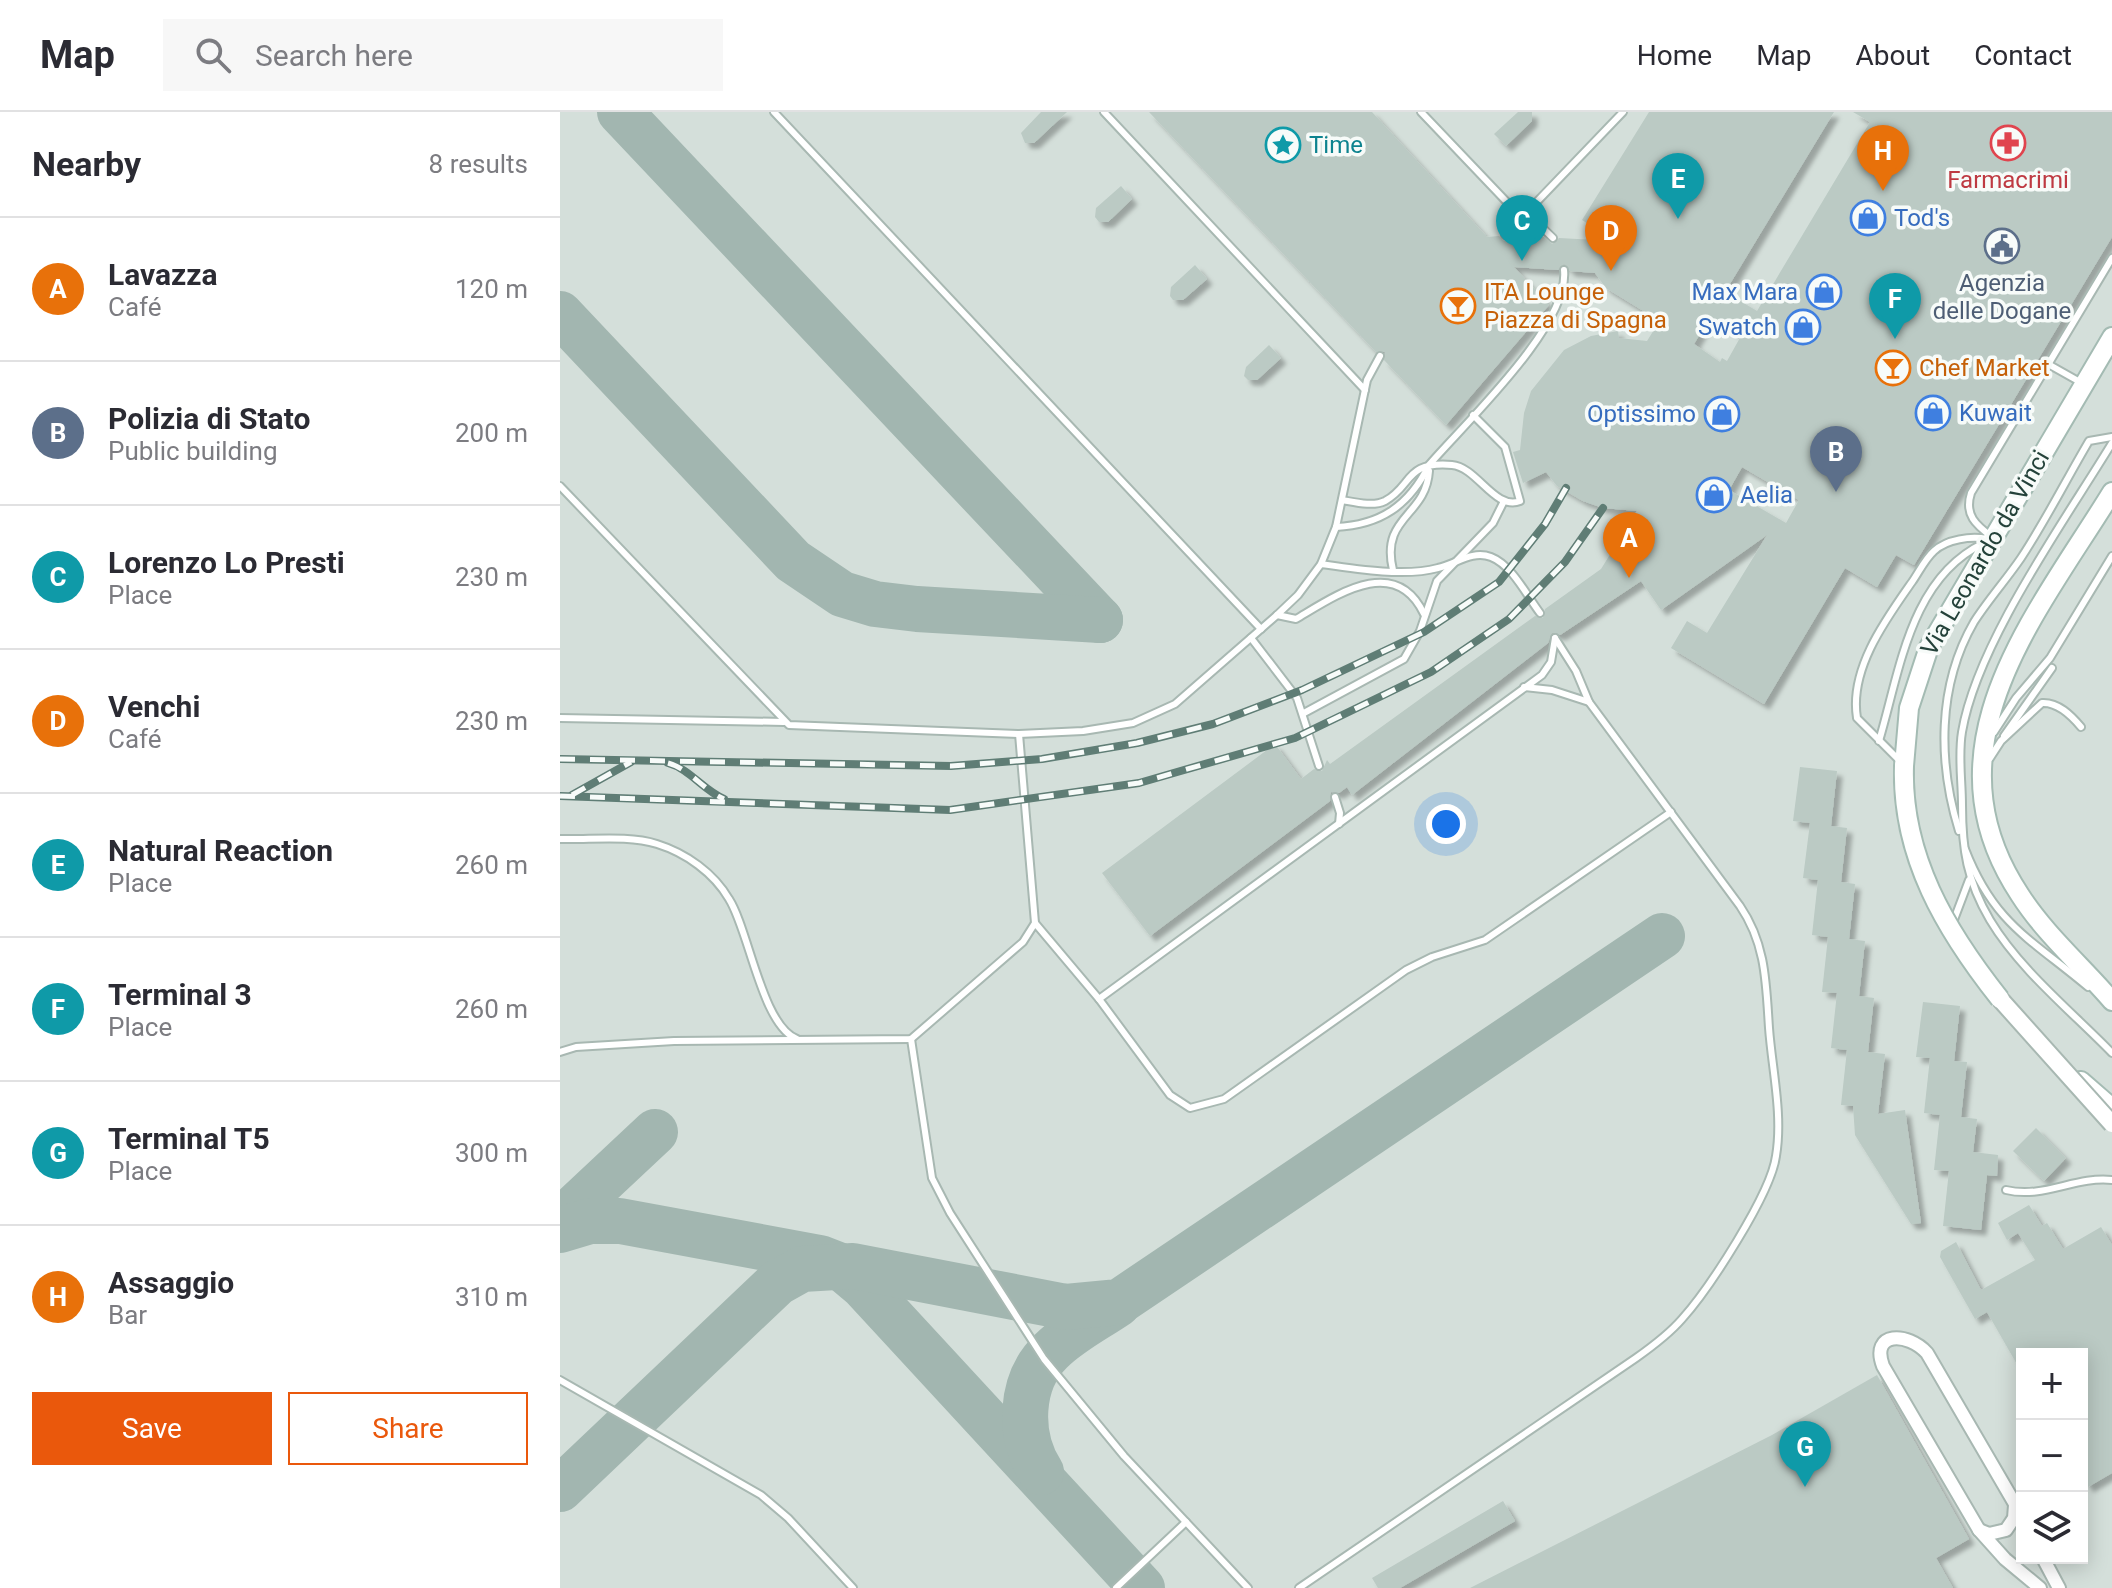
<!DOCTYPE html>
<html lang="en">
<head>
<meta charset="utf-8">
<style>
  :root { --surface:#fff; --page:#f7f7f7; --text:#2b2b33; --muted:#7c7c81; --line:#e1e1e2; --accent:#ea580c }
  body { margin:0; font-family:Roboto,sans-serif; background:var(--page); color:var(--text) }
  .controls { position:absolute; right:24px; bottom:24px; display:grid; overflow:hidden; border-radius:0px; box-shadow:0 4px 20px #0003 }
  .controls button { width:72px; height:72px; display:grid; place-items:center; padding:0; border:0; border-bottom:2px solid var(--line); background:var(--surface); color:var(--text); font:40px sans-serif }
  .you { position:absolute; left:886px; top:712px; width:28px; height:28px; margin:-20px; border:6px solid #fff; border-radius:50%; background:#1a73e8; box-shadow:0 0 0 12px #1a73e833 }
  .badge { display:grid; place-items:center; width:52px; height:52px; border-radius:50%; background:var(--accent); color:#fff; font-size:26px; font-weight:700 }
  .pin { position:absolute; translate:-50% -66px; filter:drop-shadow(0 2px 4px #0008) }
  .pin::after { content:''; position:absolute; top:42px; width:28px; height:24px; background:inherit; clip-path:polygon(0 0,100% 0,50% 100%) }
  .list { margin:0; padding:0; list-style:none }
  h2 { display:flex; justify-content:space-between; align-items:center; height:104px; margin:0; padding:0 32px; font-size:34px }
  h2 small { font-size:26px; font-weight:400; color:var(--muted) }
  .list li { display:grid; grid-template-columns:52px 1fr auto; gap:24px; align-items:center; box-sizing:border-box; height:144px; padding:0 32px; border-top:2px solid var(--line) }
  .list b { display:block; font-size:30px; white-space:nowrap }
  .list p { margin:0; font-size:26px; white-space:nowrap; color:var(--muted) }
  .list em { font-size:26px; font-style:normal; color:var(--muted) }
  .actions { display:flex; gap:16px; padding:24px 32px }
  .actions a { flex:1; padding:18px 0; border:2px solid var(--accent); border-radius:0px; text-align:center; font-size:28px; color:var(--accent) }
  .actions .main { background:var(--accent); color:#fff }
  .icon { flex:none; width:44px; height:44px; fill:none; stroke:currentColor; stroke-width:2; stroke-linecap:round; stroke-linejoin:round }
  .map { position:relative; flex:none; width:1552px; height:1476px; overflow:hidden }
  header { display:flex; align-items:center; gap:48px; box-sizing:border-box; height:112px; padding:0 40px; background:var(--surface); border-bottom:2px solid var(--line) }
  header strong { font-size:38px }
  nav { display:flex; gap:44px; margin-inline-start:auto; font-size:28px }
  .search { width:560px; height:72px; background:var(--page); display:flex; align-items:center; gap:20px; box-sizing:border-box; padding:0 28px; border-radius:0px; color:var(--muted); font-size:30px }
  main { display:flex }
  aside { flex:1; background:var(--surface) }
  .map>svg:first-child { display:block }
</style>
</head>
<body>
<header>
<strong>Map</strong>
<div class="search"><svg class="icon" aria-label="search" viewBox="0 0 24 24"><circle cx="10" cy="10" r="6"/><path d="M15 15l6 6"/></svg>Search here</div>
<nav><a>Home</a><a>Map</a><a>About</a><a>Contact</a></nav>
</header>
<main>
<aside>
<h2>Nearby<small>8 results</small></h2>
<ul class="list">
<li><span class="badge" style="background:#e8710a">A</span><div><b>Lavazza</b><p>Café</p></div><em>120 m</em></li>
<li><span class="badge" style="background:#5c6f8a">B</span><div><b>Polizia di Stato</b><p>Public building</p></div><em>200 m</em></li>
<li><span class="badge" style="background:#0f9aa8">C</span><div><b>Lorenzo Lo Presti</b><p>Place</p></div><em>230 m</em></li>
<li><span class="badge" style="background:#e8710a">D</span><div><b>Venchi</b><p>Café</p></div><em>230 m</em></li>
<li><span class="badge" style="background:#0f9aa8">E</span><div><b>Natural Reaction</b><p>Place</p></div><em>260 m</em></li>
<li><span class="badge" style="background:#0f9aa8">F</span><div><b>Terminal 3</b><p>Place</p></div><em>260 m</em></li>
<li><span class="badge" style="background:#0f9aa8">G</span><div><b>Terminal T5</b><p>Place</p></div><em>300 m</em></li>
<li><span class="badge" style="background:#e8710a">H</span><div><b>Assaggio</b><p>Bar</p></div><em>310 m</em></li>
</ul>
<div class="actions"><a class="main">Save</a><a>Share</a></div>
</aside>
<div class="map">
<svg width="1552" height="1476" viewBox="0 0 1552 1476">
  <defs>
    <filter id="shadow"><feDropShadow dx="5.5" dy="5.5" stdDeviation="2" flood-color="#0004"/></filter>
  </defs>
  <rect width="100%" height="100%" fill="#e6efeb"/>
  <path fill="#d4dfda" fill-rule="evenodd" d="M 0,0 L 1552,0 L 1552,1476 L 0,1476 ZM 1462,1242 L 1522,1242 L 1522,1446 L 1462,1446 Z"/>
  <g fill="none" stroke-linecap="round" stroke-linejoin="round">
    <g stroke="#a2b6b0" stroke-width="46">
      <path d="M 60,0 L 540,508"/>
      <path d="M 0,202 L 233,449 L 282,482 L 315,492 L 357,497 L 540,508"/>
      <path d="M 0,1109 L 95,1020"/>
      <path d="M 0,1118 L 30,1109 L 60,1109 L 260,1146 L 278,1153 L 303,1174 L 582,1476"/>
      <path d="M 481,1360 C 458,1324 459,1270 491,1239 C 510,1220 536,1207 558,1192"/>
      <path d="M 0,1377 L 217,1171 L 242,1157 L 293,1154 L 506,1195 L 559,1190 L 1102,824"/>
    </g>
  </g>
  <g fill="#bbcac4" fill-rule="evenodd" filter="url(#shadow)">
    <path d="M 481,0 L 507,0 L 474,31 L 465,31 L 461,21 Z"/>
    <path d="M 589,0 L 812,0 L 927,125 L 939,124 L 944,129 L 953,124 L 984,125 L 992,132 L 999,126 L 1055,129 L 1022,108 L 1089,0 L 1274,0 L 1165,180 L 1197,199 L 1310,10 L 1293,0 L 1552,0 L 1552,125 L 1354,453 L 1336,443 L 1317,475 L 1285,456 L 1204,592 L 1111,536 L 1127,509 L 1147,521 L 1207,423 L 1101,498 L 1081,469 L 1000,523 L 992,521 L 988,531 L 792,683 L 787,675 L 779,681 L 771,680 L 770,689 L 590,824 L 542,761 L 715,632 L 741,667 L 754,657 L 762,659 L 767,648 L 770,652 L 975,504 L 983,506 L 985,497 L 1041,457 L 1077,399 L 1043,396 L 1023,389 L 997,374 L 986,360 L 963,371 L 953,340 L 960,338 L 964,301 L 971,279 L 1004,238 L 1031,224 L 1058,219 L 1059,226 L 1087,229 L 1097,213 L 1103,211 L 1046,176 L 1035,161 L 1010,159 L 1004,152 L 998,158 L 954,155 L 989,193 L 886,313 L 824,248 L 825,240 L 816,240 ZM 1150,205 L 1181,224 L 1167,249 L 1162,246 L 1160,250 L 1134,232 ZM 1182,355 L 1239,388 L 1226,411 L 1169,378 Z"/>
    <path d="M 958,0 L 972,0 L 972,9 L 946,34 L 934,22 Z"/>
    <path d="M 561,74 L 572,87 L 548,110 L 539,110 L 535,105 L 536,96 Z"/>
    <path d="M 635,153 L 647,167 L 623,188 L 613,188 L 610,184 L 611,175 Z"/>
    <path d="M 709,233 L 721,246 L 697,268 L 688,268 L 684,264 L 686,255 Z"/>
    <path d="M 1240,655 L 1277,659 L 1271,714 L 1287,716 L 1281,770 L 1295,772 L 1289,827 L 1305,829 L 1299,884 L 1314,886 L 1308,940 L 1325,942 L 1318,1002 L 1345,998 L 1361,1111 L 1351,1112 L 1295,1023 L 1293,994 L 1281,993 L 1287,938 L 1271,936 L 1277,881 L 1262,880 L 1268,825 L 1252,823 L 1258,768 L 1243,766 L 1250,711 L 1233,709 Z"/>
    <path d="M 1363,890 L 1400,894 L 1394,949 L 1407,950 L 1401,1005 L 1417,1007 L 1413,1040 L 1438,1043 L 1437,1064 L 1427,1063 L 1421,1118 L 1383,1114 L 1389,1059 L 1374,1058 L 1380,1003 L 1364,1001 L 1370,946 L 1356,945 Z"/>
    <path d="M 1476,1016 L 1506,1046 L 1484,1069 L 1453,1039 Z"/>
    <path d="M 1469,1093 L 1482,1114 L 1487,1111 L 1503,1137 L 1541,1115 L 1552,1133 L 1552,1361 L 1528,1375 L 1522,1365 L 1522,1242 L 1462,1242 L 1462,1261 L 1427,1200 L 1415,1207 L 1380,1145 L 1381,1139 L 1396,1130 L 1421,1178 L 1475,1148 L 1458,1121 L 1447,1128 L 1438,1111 Z"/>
    <path d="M 1317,1263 L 1409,1427 L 1376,1446 L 1393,1476 L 910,1476 L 1212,1323 Z"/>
    <path d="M 943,1389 L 955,1409 L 840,1476 L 818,1476 L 812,1466 Z"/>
  </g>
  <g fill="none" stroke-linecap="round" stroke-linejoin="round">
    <g stroke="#a8b8b2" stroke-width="10">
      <g id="service">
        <path d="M 214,0 L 701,517"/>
        <path d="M 544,0 L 805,278"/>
        <path d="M 861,0 L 962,106"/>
        <path d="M 967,101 L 993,126"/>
        <path d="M 945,123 L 1063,0"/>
        <path d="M 1488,252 L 1520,270"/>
        <path d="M 1552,331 C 1504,410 1417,531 1402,620 C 1398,644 1402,668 1402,693 C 1402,737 1407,769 1430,808 C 1460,858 1511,899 1552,941"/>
        <path d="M 0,374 L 229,613 L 459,622 L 523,619 L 573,611 L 615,592 L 717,503 L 738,483 L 761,452 L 776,415 L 807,268 L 820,244"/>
        <path d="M 782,388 C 794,390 813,395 825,389 C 853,374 844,349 892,353 C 917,355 935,399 960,389 L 945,335 L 913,303"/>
        <path d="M 776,415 C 820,413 849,394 869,353 C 905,311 1010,213 1004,158"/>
        <path d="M 1432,425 C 1416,413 1404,403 1411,381 L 1552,146"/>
        <path d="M 761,452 C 795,457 845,465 878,456 C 896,452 912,438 931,445 C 952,453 967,484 980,501"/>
        <path d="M 833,458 C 820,404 866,405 869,359"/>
        <path d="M 717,503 L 736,507 C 775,484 835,441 864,502"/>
        <path d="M 691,526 L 737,586 L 759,654"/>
        <path d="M 995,526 L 991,550 L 982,563 L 539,887 L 610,983 L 630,996 L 664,987 L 846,858 L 872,845 L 925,828 L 1111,700"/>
        <path d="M 964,575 L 992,578 L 1029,590"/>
        <path d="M 744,601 L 844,547 L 860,519 L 877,469 L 933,411 L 944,389"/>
        <path d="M 0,606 L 224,610"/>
        <path d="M 1434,620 L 1456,586 L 1490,546 L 1552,444"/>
        <path d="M 459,622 L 475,811"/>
        <path d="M 1444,624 L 1492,556"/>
        <path d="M 1319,629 C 1340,559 1350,466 1424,431"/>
        <path d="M 1430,646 L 1441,629 L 1482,591 C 1498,590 1511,603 1521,615"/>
        <path d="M 1342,651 L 1297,606 C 1289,557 1326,507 1352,470 C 1359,460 1365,447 1374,439 C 1387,427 1411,424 1427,427"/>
        <path d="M 775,685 L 780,701 L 779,712"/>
        <path d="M 1399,719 C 1378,651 1377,574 1414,510 C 1428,488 1446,468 1461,446 C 1486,408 1506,368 1529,329 L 1552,325"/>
        <path d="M 0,727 C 31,728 68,723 97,732 C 126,741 154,761 169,787 C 189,818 202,914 237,927"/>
        <path d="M 1405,737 C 1434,812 1471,827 1528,875"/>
        <path d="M 1392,813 L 1409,768"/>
        <path d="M 351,927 L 372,1066 L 390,1101 L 484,1247 L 564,1344 L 688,1476"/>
        <path d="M 0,940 L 16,935 L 114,929 L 351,927 L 463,830 L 475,811 L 539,887"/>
        <path d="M 1446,1078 C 1484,1087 1515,1064 1552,1068"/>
        <path d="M 0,1268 L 201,1383 L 228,1406 L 293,1476"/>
        <path d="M 556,1476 L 626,1410"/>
        <path d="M 739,1476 L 1076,1246 C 1093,1234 1109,1222 1122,1207 C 1149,1177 1211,1082 1216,1044 C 1223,1003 1212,957 1209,916 C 1206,871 1206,832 1180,794 L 1029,590 L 1016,559 L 995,526"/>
      </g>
    </g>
    <g stroke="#a8b8b2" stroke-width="16">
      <g id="minor">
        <path d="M 1462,1404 L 1367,1241 C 1348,1220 1310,1219 1323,1254 L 1419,1418 L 1445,1447 L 1480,1476"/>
        <path d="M 1419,1418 L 1429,1422 L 1446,1418 L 1454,1406 L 1455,1393"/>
        <path d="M 1483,1446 L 1499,1476"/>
      </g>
    </g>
    <g stroke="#a4bbb3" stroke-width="22">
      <g id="secondary">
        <path d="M 1552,380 C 1475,505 1362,635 1460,783 C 1485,822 1522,854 1552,889"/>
        <path d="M 1344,654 L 1349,596 L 1369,535 L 1552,225"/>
        <path d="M 1521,969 L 1552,996"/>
      </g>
    </g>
    <use href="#service" stroke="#fff" stroke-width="6"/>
    <use href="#minor" stroke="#fff" stroke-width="12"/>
    <use href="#secondary" stroke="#fff" stroke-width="18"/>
    <g stroke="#5f7d75" stroke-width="8">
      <g id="rail">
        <path d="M 0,647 L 391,654 L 482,647 L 577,631 L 653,612 L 742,578 L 864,520 L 939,470 L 985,412 L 1006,376"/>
        <path d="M 108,651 C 130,657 143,678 164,687"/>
        <path d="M 12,683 L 71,650"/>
        <path d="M 0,684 L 390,698 L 579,671 L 735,626 L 871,560 L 949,507 L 1005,450 L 1043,396"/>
      </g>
    </g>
    <use href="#rail" stroke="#f7fbf9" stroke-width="5" stroke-dasharray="15" stroke-linecap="butt"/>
    <g stroke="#a8b8b2" stroke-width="20" stroke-linecap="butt">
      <path id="tertiary-bridge" d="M 1440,887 L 1552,1012"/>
    </g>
    <g stroke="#a4bbb3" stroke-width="22" stroke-linecap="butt">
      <path id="secondary-bridge" d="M 1344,654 C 1341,744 1386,819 1440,887"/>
    </g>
    <use href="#tertiary-bridge" stroke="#fff" stroke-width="16"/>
    <use href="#secondary-bridge" stroke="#fff" stroke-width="18"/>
  </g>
  <defs>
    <g id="pharmacy-ring" transform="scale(1.8)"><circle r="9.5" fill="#f7fbf9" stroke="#e0444e" stroke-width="1.5"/><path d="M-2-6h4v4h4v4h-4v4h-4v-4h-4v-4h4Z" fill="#e0444e"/></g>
    <g id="sight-ring" transform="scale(1.8)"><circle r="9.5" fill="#f7fbf9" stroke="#0f9aa8" stroke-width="1.5"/><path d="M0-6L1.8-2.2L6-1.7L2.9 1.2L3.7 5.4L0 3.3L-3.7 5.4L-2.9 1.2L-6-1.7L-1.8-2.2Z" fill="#0f9aa8"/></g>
    <g id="shop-ring" transform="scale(1.8)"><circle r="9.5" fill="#f7fbf9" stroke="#3f7fe0" stroke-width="1.5"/><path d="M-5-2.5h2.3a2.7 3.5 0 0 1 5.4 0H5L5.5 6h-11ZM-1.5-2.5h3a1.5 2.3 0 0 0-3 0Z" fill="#3f7fe0"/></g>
    <g id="civic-ring" transform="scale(1.8)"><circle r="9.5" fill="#f7fbf9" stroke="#5c6f8a" stroke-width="1.5"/><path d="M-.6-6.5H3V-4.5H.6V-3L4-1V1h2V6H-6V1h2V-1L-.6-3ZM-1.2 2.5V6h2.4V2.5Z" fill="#5c6f8a"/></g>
    <g id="bar-ring" transform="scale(1.8)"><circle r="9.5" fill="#f7fbf9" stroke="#e8710a" stroke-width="1.5"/><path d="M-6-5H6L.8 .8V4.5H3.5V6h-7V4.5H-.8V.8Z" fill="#e8710a"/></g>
  </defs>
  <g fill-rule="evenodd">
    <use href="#pharmacy-ring" x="1448" y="31"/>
    <use href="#sight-ring" x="723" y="33"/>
    <use href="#shop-ring" x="1308" y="106"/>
    <use href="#civic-ring" x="1442" y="134"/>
    <use href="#shop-ring" x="1264" y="180"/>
    <use href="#bar-ring" x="898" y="194"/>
    <use href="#shop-ring" x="1243" y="215"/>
    <use href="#bar-ring" x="1333" y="256"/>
    <use href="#shop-ring" x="1373" y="301"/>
    <use href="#shop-ring" x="1162" y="302"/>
    <use href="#shop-ring" x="1154" y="383"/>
  </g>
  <g text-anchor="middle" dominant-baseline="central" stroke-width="7" stroke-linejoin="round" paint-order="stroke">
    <g font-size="24" fill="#0d838f" stroke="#f7fbf9" text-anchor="start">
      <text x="749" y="33">Time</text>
    </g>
    <g font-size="24" fill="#be3a42" stroke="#f7fbf9">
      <text x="1448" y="68">Farmacrimi</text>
    </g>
    <g font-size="24" fill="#366cbe" stroke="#f7fbf9" text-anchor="start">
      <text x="1334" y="106">Tod's</text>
      <text x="1238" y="180" text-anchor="end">Max Mara</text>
      <text x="1217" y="215" text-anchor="end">Swatch</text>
      <text x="1399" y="301">Kuwait</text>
      <text x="1136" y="302" text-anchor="end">Optissimo</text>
      <text x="1180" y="383">Aelia</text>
    </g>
    <g font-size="24" fill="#4e5e75" stroke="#f7fbf9">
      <text x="1442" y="171">Agenzia<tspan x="1442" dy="28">delle Dogane</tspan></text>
    </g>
    <g font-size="24" fill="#c56008" stroke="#f7fbf9" text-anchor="start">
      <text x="924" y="180">ITA Lounge<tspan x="924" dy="28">Piazza di Spagna</tspan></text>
      <text x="1359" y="256">Chef Market</text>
    </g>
    <g font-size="24" fill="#24423a" stroke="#f7fbf9">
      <text transform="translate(1425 441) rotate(-60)">Via Leonardo da Vinci</text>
    </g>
  </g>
</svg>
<div class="controls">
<button>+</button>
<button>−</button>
<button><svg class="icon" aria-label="layers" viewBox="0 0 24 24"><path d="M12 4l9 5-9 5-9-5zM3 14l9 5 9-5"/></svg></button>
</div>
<div class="you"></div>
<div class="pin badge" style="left:1069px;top:466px;background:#e8710a">A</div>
<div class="pin badge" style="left:1276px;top:380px;background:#5c6f8a">B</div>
<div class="pin badge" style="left:962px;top:149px;background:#0f9aa8">C</div>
<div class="pin badge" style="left:1051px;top:159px;background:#e8710a">D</div>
<div class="pin badge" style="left:1118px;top:107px;background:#0f9aa8">E</div>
<div class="pin badge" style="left:1335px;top:227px;background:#0f9aa8">F</div>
<div class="pin badge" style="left:1245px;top:1375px;background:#0f9aa8">G</div>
<div class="pin badge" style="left:1323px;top:79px;background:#e8710a">H</div>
</div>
</main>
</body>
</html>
